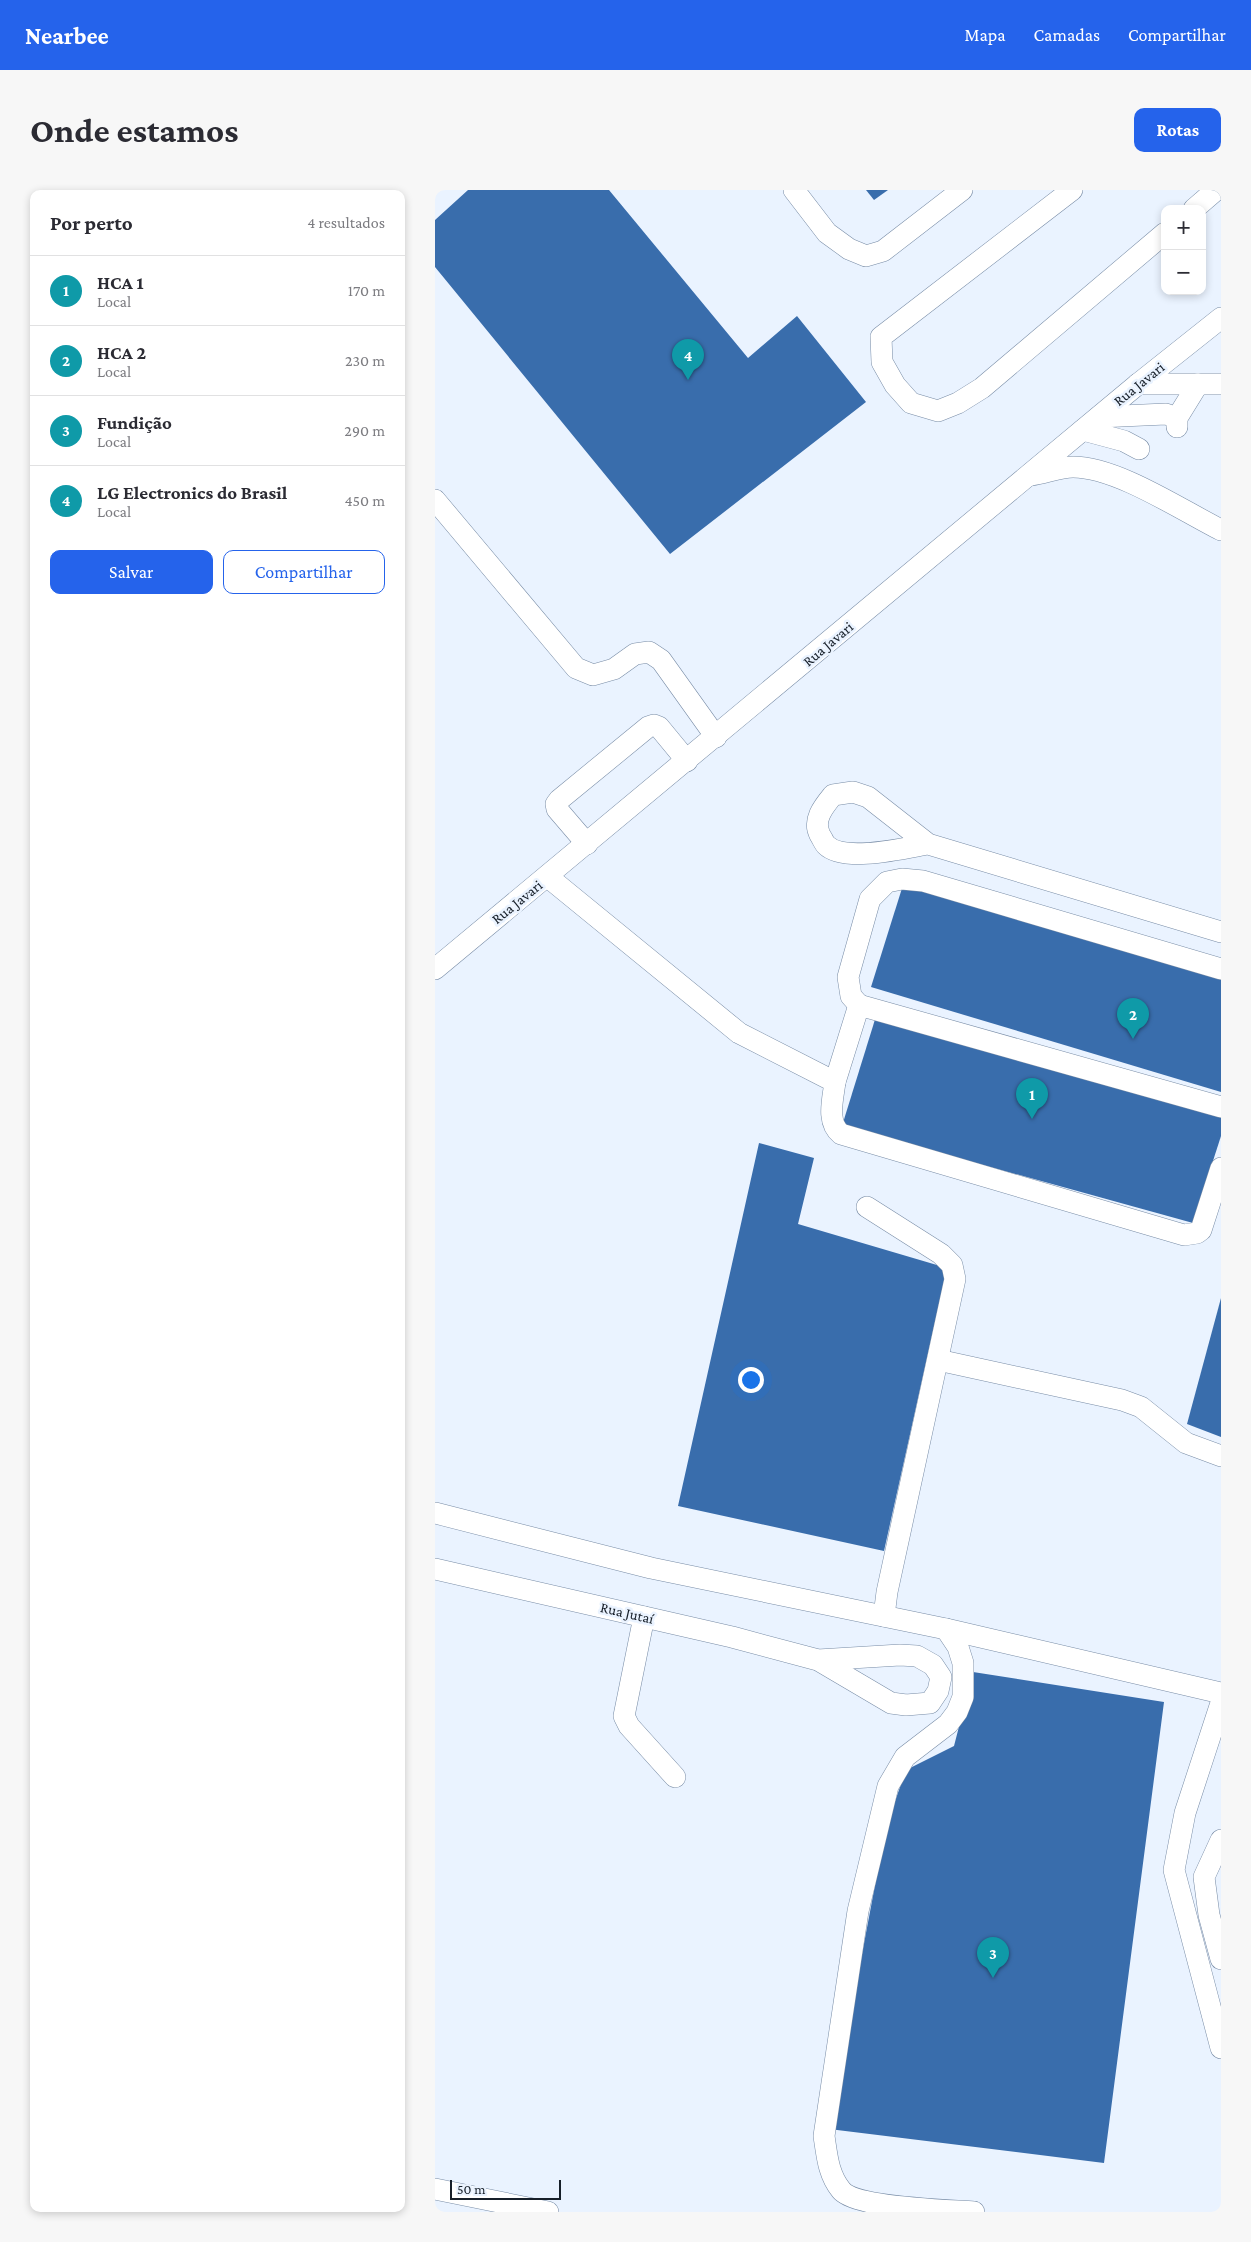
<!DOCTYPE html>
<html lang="pt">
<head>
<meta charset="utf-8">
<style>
  :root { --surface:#fff; --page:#f7f7f7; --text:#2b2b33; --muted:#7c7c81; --line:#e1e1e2; --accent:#2563eb }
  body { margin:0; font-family:"Crimson Pro",serif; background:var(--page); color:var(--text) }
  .controls { position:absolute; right:15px; top:15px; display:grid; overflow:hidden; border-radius:10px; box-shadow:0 2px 8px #0003 }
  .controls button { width:45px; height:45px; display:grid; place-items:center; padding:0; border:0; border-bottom:1px solid var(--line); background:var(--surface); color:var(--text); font:25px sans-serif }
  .scale { position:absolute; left:15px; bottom:12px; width:111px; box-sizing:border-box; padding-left:5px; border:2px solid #171f29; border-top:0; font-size:14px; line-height:18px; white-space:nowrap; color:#171f29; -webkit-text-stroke:4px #eaf3ff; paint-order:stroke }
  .you { position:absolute; left:315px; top:1189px; width:18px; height:18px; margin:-12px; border:4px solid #fff; border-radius:50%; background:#1a73e8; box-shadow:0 0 0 8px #1a73e833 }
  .badge { display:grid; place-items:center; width:32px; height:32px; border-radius:50%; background:var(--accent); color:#fff; font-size:16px; font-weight:700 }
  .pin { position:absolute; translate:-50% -41px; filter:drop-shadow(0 1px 2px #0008) }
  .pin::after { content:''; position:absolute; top:26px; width:18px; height:15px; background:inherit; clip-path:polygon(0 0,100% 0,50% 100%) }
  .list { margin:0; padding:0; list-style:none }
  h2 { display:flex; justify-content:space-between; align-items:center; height:65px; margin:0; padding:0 20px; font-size:21px }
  h2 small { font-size:16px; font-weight:400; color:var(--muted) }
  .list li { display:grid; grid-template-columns:32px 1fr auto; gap:15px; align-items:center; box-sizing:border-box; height:70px; padding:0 20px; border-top:1px solid var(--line) }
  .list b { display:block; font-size:19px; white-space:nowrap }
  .list p { margin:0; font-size:16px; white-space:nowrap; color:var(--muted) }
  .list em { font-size:16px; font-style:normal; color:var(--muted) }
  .actions { display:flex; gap:10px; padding:15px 20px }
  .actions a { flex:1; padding:11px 0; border:1px solid var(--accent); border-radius:10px; text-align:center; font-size:18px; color:var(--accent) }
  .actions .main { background:var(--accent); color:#fff }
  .map { position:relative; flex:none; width:786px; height:2022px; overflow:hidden; border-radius:10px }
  header { display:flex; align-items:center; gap:30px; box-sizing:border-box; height:70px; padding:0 25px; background:var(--accent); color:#fff }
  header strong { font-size:24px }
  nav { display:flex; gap:28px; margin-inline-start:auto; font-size:18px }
  .intro { display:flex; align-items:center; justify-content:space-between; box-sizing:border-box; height:120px; padding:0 30px }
  h1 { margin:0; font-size:35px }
  .button { padding:12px 22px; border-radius:10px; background:var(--accent); color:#fff; font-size:18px; font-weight:700 }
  main { display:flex; gap:30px; padding:0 30px }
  aside { flex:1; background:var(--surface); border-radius:10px; box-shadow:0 2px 8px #0003 }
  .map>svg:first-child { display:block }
</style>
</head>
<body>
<header>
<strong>Nearbee</strong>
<nav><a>Mapa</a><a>Camadas</a><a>Compartilhar</a></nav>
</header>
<div class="intro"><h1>Onde estamos</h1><a class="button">Rotas</a></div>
<main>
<aside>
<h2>Por perto<small>4 resultados</small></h2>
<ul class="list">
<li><span class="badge" style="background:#0f9aa8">1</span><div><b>HCA 1</b><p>Local</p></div><em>170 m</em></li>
<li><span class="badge" style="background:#0f9aa8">2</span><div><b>HCA 2</b><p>Local</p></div><em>230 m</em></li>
<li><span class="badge" style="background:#0f9aa8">3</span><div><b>Fundição</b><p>Local</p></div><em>290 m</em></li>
<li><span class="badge" style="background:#0f9aa8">4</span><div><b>LG Electronics do Brasil</b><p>Local</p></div><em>450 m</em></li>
</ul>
<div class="actions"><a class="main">Salvar</a><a>Compartilhar</a></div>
</aside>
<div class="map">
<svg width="786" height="2022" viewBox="0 0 786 2022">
  <rect width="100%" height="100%" fill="#eaf3ff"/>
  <g fill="#396dac">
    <path d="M 33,0 L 174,0 L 313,168 L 362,126 L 431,212 L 235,364 L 0,77 L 0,30 Z"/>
    <path d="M 431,0 L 453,0 L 439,10 Z"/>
    <path d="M 468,695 L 786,786 L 786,902 L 436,797 Z"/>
    <path d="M 442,823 L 786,922 L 786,946 L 758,1033 L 407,936 Z"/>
    <path d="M 324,953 L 379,968 L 363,1034 L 512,1078 L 449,1361 L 243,1316 Z"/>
    <path d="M 786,1108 L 786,1247 L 752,1234 Z"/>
    <path d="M 538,1482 L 729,1512 L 669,1973 L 394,1939 L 451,1637 L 471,1580 L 519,1556 Z"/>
  </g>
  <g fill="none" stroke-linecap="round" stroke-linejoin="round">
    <g stroke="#788ca6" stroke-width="22">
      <g id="minor">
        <path d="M 359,0 L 392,43 L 414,59 L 431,66 L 448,61 L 527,0"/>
        <path d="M 637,0 L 446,147 L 447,172 L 460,195 L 476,213 L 503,221 L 523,213 L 547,198 L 730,43"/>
        <path d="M 759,19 L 781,0"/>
        <path d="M 703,194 L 786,194"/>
        <path d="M 664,227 L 731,224 L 742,228"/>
        <path d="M 742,237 L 742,228 L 763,194"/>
        <path d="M 648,240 L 689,251 L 704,259"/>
        <path d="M 596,285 C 610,283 625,277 638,277 C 682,277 746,320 786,340"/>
        <path d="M 0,310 L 141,478 L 158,485 L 179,479 L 200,464 L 214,462 L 226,470 L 281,547"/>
        <path d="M 152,654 L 122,619 L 121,614 L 124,610 L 213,537 L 219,535 L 224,537 L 252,571"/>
        <path d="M 493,654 C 470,658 409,673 391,655 C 389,653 387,648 385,645 C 377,630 389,616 398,605 L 418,602 L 433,607 L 493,654 L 786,742"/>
        <path d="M 113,687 L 304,843 L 400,892 C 398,909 391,932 406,944 L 749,1045 L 762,1043 L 766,1040 L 786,978"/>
        <path d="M 0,779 L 703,194 L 786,128"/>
        <path d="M 424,815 L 416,806 L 413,787 L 435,709 L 452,692 L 467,689 L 488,691 L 786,779"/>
        <path d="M 400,892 L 424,815 L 786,917"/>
        <path d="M 432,1017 L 506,1064 L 517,1075 L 520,1089 L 452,1402 L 449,1426"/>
        <path d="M 503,1170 L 687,1210 L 706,1217 L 751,1253 L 786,1266"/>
        <path d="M 0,1323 L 216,1378 L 511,1439 L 786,1503"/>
        <path d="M 0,1379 L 297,1447 L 383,1470 L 465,1465 L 482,1466 L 498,1475 L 506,1487 L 503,1501 L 495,1513 L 471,1515 L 456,1513 L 383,1470"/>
        <path d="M 209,1427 L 189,1526 L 194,1536 L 240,1587"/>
        <path d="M 511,1439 L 523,1457 L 528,1473 L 528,1507 L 522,1522 L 513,1534 L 470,1567 L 453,1596 L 423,1721 L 389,1946 C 392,1965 393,1984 406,2000 C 420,2018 513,2020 539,2022"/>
        <path d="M 786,1513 L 750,1623 L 739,1680 L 786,1858"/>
        <path d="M 786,1650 L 769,1687 L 774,1725 L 786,1769"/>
        <path d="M 0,1999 L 113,2022"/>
      </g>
    </g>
    <use href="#minor" stroke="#fff" stroke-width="21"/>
  </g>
  <g text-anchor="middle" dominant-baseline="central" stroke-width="5" stroke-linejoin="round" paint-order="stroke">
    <g font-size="15" fill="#171f29" stroke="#eaf3ff">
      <text transform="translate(704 194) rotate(-39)">Rua Javari</text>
      <text transform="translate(393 454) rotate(-40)">Rua Javari</text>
      <text transform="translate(82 712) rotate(-39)">Rua Javari</text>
      <text transform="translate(192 1423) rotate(13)">Rua Jutaí</text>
    </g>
  </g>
</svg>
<div class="controls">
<button>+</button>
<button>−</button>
</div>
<div class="scale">50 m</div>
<div class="you"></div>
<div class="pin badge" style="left:597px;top:929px;background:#0f9aa8">1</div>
<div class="pin badge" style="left:698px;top:849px;background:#0f9aa8">2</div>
<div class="pin badge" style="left:558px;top:1788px;background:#0f9aa8">3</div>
<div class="pin badge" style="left:253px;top:190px;background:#0f9aa8">4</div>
</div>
</main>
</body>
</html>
